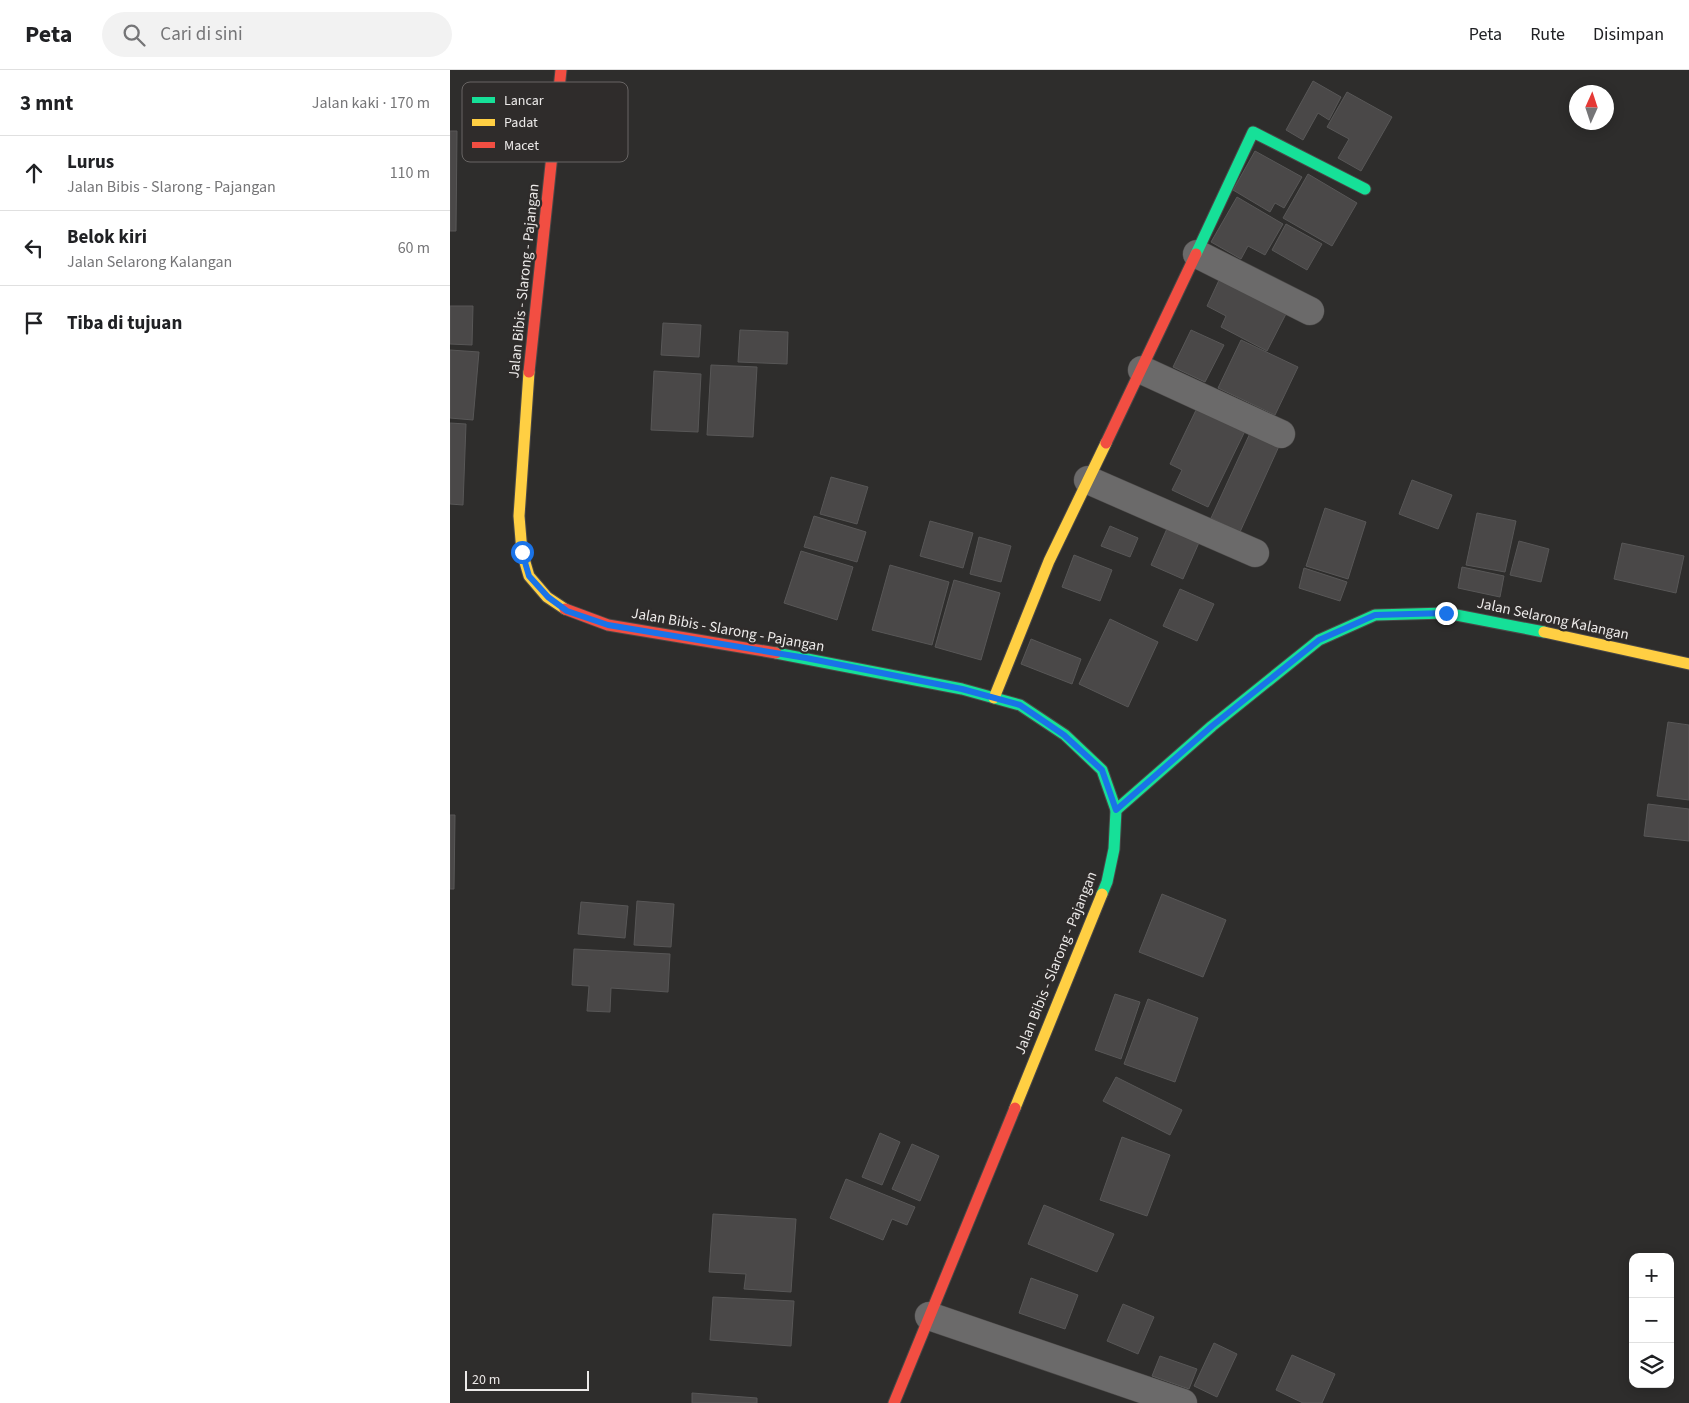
<!DOCTYPE html>
<html lang="id">
<head>
<meta charset="utf-8">
<style>
  :root { --surface:#fff; --page:#f2f2f2; --text:#202124; --muted:#757577; --line:#e0e0e0 }
  body { margin:0; font-family:"Source Sans 3",sans-serif; background:var(--page); color:var(--text) }
  .controls { position:absolute; right:15px; bottom:15px; display:grid; overflow:hidden; border-radius:10px; box-shadow:0 2px 12px #0003 }
  .controls button { width:45px; height:45px; display:grid; place-items:center; padding:0; border:0; border-bottom:1px solid var(--line); background:var(--surface); color:var(--text); font:25px sans-serif }
  .compass { position:absolute; left:1119px; top:15px; width:45px; height:45px; border-radius:50%; background:var(--surface); box-shadow:0 2px 12px #0003; rotate:3deg }
  .scale { position:absolute; left:15px; bottom:12px; width:124px; box-sizing:border-box; padding-left:5px; border:2px solid #eceae9; border-top:0; font-size:14px; line-height:18px; white-space:nowrap; color:#eceae9; -webkit-text-stroke:4px #2f2c2b; paint-order:stroke }
  .stop { position:absolute; width:15px; height:15px; margin:-11px; border:4px solid #1a73e8; border-radius:50%; background:#fff }
  .stop.end { background:#1a73e8; border-color:#fff; box-shadow:0 1px 5px #0008 }
  .list { margin:0; padding:0; list-style:none }
  h2 { display:flex; justify-content:space-between; align-items:center; height:65px; margin:0; padding:0 20px; font-size:21px }
  h2 small { font-size:16px; font-weight:400; color:var(--muted) }
  .list li { display:grid; grid-template-columns:32px 1fr auto; gap:15px; align-items:center; box-sizing:border-box; height:75px; padding:0 20px; border-top:1px solid var(--line) }
  .list b { display:block; font-size:19px; white-space:nowrap }
  .list p { margin:0; font-size:16px; white-space:nowrap; color:var(--muted) }
  .list em { font-size:16px; font-style:normal; color:var(--muted) }
  .icon { flex:none; width:28px; height:28px; fill:none; stroke:currentColor; stroke-width:2; stroke-linecap:round; stroke-linejoin:round }
  .map { position:relative; flex:none; width:1239px; height:1333px; overflow:hidden }
  header { display:flex; align-items:center; gap:30px; box-sizing:border-box; height:70px; padding:0 25px; background:var(--surface); border-bottom:1px solid var(--line) }
  header strong { font-size:24px }
  nav { display:flex; gap:28px; margin-inline-start:auto; font-size:18px }
  .search { width:350px; height:45px; background:var(--page); display:flex; align-items:center; gap:12px; box-sizing:border-box; padding:0 18px; border-radius:28px; color:var(--muted); font-size:19px }
  main { display:flex }
  aside { flex:1; background:var(--surface) }
  .map>svg:first-child { display:block }
</style>
</head>
<body>
<header>
<strong>Peta</strong>
<div class="search"><svg class="icon" aria-label="search" viewBox="0 0 24 24"><circle cx="10" cy="10" r="6"/><path d="M15 15l6 6"/></svg>Cari di sini</div>
<nav><a>Peta</a><a>Rute</a><a>Disimpan</a></nav>
</header>
<main>
<aside>
<h2>3 mnt<small>Jalan kaki · 170 m</small></h2>
<ul class="list">
<li><svg class="icon" aria-label="ahead" viewBox="0 0 24 24"><path d="M12 20V5M6 11l6-6 6 6"/></svg><div><b>Lurus</b><p>Jalan Bibis - Slarong - Pajangan</p></div><em>110 m</em></li>
<li><svg class="icon" aria-label="left" viewBox="0 0 24 24"><path d="M17 20v-9H6M10 6l-5 5 5 5"/></svg><div><b>Belok kiri</b><p>Jalan Selarong Kalangan</p></div><em>60 m</em></li>
<li><svg class="icon" aria-label="arrive" viewBox="0 0 24 24"><path d="M6 21V4h12l-3 4 3 4H6"/></svg><div><b>Tiba di tujuan</b></div></li>
</ul>
</aside>
<div class="map">
<svg width="1239" height="1333" viewBox="0 0 1239 1333">
  <rect width="100%" height="100%" fill="#2e2d2c"/>
  <g fill="#4a4848" stroke="#585757">
    <path d="M 863,11 L 891,27 L 879,50 L 868,43 L 853,70 L 836,60 Z"/>
    <path d="M 897,22 L 942,47 L 911,101 L 888,88 L 899,69 L 877,57 Z"/>
    <path d="M 0,61 L 7,61 L 6,161 L 0,161 Z"/>
    <path d="M 805,81 L 852,107 L 834,138 L 825,133 L 820,142 L 783,120 Z"/>
    <path d="M 858,104 L 907,133 L 882,176 L 833,148 Z"/>
    <path d="M 787,127 L 833,154 L 815,185 L 798,176 L 791,189 L 761,172 Z"/>
    <path d="M 836,154 L 872,174 L 857,200 L 822,180 Z"/>
    <path d="M 770,208 L 837,242 L 817,281 L 771,257 L 776,246 L 757,236 Z"/>
    <path d="M 0,236 L 23,236 L 22,275 L 0,274 Z"/>
    <path d="M 213,253 L 251,255 L 249,287 L 211,285 Z"/>
    <path d="M 290,260 L 338,262 L 337,294 L 288,292 Z"/>
    <path d="M 741,260 L 774,275 L 755,312 L 723,297 Z"/>
    <path d="M 791,270 L 848,297 L 825,345 L 768,318 Z"/>
    <path d="M 0,280 L 29,282 L 23,350 L 0,348 Z"/>
    <path d="M 261,295 L 307,297 L 303,367 L 257,365 Z"/>
    <path d="M 204,301 L 251,304 L 248,362 L 201,360 Z"/>
    <path d="M 747,338 L 795,361 L 758,437 L 722,420 L 732,400 L 720,394 Z"/>
    <path d="M 0,353 L 16,354 L 13,435 L 0,434 Z"/>
    <path d="M 801,361 L 830,374 L 790,462 L 761,448 Z"/>
    <path d="M 381,407 L 418,417 L 407,454 L 370,444 Z"/>
    <path d="M 962,410 L 1002,425 L 988,459 L 949,444 Z"/>
    <path d="M 875,438 L 916,452 L 898,509 L 856,496 Z"/>
    <path d="M 1027,443 L 1066,451 L 1055,502 L 1016,495 Z"/>
    <path d="M 364,446 L 416,462 L 407,492 L 354,477 Z"/>
    <path d="M 480,451 L 523,463 L 513,498 L 470,486 Z"/>
    <path d="M 719,454 L 751,468 L 733,509 L 701,495 Z"/>
    <path d="M 660,456 L 688,468 L 680,487 L 651,476 Z"/>
    <path d="M 529,467 L 561,476 L 551,512 L 520,504 Z"/>
    <path d="M 1069,471 L 1099,479 L 1091,512 L 1060,505 Z"/>
    <path d="M 1172,473 L 1234,486 L 1226,523 L 1164,509 Z"/>
    <path d="M 351,481 L 403,497 L 387,550 L 334,533 Z"/>
    <path d="M 624,485 L 662,500 L 650,531 L 612,517 Z"/>
    <path d="M 440,495 L 499,512 L 482,575 L 422,560 Z"/>
    <path d="M 1012,497 L 1054,506 L 1050,527 L 1008,518 Z"/>
    <path d="M 854,498 L 897,512 L 890,531 L 849,518 Z"/>
    <path d="M 504,510 L 550,523 L 531,590 L 485,577 Z"/>
    <path d="M 730,519 L 764,534 L 747,571 L 713,556 Z"/>
    <path d="M 660,549 L 708,572 L 678,637 L 629,614 Z"/>
    <path d="M 581,569 L 631,589 L 622,614 L 571,594 Z"/>
    <path d="M 1218,652 L 1239,655 L 1239,730 L 1207,726 Z"/>
    <path d="M 1198,734 L 1239,739 L 1239,771 L 1194,766 Z"/>
    <path d="M 0,745 L 5,745 L 4,819 L 0,819 Z"/>
    <path d="M 712,824 L 776,850 L 753,907 L 689,882 Z"/>
    <path d="M 187,831 L 224,834 L 221,877 L 184,875 Z"/>
    <path d="M 131,832 L 178,836 L 175,868 L 128,864 Z"/>
    <path d="M 124,879 L 220,884 L 218,922 L 161,918 L 160,942 L 137,941 L 139,916 L 122,915 Z"/>
    <path d="M 665,924 L 690,932 L 671,989 L 645,980 Z"/>
    <path d="M 698,929 L 748,948 L 725,1012 L 674,994 Z"/>
    <path d="M 666,1007 L 732,1040 L 720,1065 L 653,1031 Z"/>
    <path d="M 430,1063 L 450,1072 L 432,1115 L 412,1107 Z"/>
    <path d="M 672,1067 L 720,1085 L 697,1146 L 650,1130 Z"/>
    <path d="M 462,1074 L 489,1086 L 470,1131 L 442,1119 Z"/>
    <path d="M 396,1109 L 465,1137 L 457,1155 L 442,1149 L 433,1170 L 380,1148 Z"/>
    <path d="M 594,1135 L 664,1164 L 647,1202 L 578,1174 Z"/>
    <path d="M 263,1144 L 346,1149 L 341,1222 L 294,1219 L 296,1204 L 259,1202 Z"/>
    <path d="M 581,1208 L 628,1225 L 615,1259 L 569,1243 Z"/>
    <path d="M 263,1227 L 344,1231 L 341,1276 L 260,1270 Z"/>
    <path d="M 673,1234 L 704,1247 L 688,1284 L 657,1271 Z"/>
    <path d="M 764,1273 L 787,1284 L 767,1327 L 744,1316 Z"/>
    <path d="M 842,1285 L 885,1304 L 872,1333 L 853,1333 L 826,1320 Z"/>
    <path d="M 710,1286 L 747,1299 L 739,1319 L 702,1306 Z"/>
    <path d="M 242,1323 L 307,1328 L 307,1333 L 242,1333 Z"/>
  </g>
  <g fill="none" stroke-linecap="round" stroke-linejoin="round">
    <g stroke="#4a4847" stroke-width="29">
      <g id="street">
        <path d="M 747,184 L 860,241"/>
        <path d="M 692,300 L 831,364"/>
        <path d="M 638,410 L 805,483"/>
        <path d="M 479,1246 L 733,1333"/>
      </g>
    </g>
    <g stroke="#4a4847" stroke-width="13">
      <g id="fast">
        <path d="M 746,184 L 803,62 L 915,119"/>
        <path d="M 326,583 L 512,619 L 570,635 L 615,665 L 652,700 L 666,740 L 664,779 L 657,812 L 652,824"/>
        <path d="M 666,740 L 762,656 L 869,570 L 925,545 L 996,543 L 1094,562"/>
      </g>
    </g>
    <g stroke="#4a4847" stroke-width="13">
      <g id="slow">
        <path d="M 79,302 L 69,446 L 72,482 L 79,506 L 97,527 L 115,539"/>
        <path d="M 1094,562 L 1239,594"/>
        <path d="M 544,628 L 599,491 L 656,373"/>
        <path d="M 565,1038 L 652,824"/>
      </g>
    </g>
    <g stroke="#4a4847" stroke-width="13">
      <g id="jam">
        <path d="M 79,302 L 111,0"/>
        <path d="M 656,373 L 746,184"/>
        <path d="M 115,539 L 158,555 L 326,583"/>
        <path d="M 444,1333 L 565,1038"/>
      </g>
    </g>
    <use href="#street" stroke="#6b6a6a" stroke-width="28"/>
    <use href="#fast" stroke="#16e098" stroke-width="11"/>
    <use href="#slow" stroke="#ffcf43" stroke-width="11"/>
    <use href="#jam" stroke="#f24e42" stroke-width="11"/>
  </g>
  <g fill="none" stroke-linecap="round" stroke-linejoin="round">
    <path stroke="#1a73e8" stroke-width="6" d="M 72,482 L 79,506 L 98,527 L 117,541 L 158,555 L 356,588 L 512,619 L 570,635 L 614,665 L 652,700 L 666,740 L 762,656 L 869,570 L 925,545 L 996,543"/>
  </g>
  <g text-anchor="middle" dominant-baseline="central" stroke-width="4.5" stroke-linejoin="round" paint-order="stroke">
    <g font-size="15" fill="#eceae9" stroke="#2f2c2b">
      <text transform="translate(74 211) rotate(-84)">Jalan Bibis - Slarong - Pajangan</text>
      <text transform="translate(1103 549) rotate(12)">Jalan Selarong Kalangan</text>
      <text transform="translate(278 560) rotate(10)">Jalan Bibis - Slarong - Pajangan</text>
      <text transform="translate(606 893) rotate(-68)">Jalan Bibis - Slarong - Pajangan</text>
    </g>
  </g>
  <rect x="12" y="12" width="166" height="80" rx="8" fill="#2f2c2b" stroke="#686564" stroke-width="1"/>
  <rect x="22" y="27" width="23" height="6" fill="#16e098"/>
  <rect x="22" y="49" width="23" height="7" fill="#ffcf43"/>
  <rect x="22" y="72" width="23" height="6" fill="#f24e42"/>
  <g font-size="14" fill="#eceae9">
    <text x="54" y="35">Lancar</text>
    <text x="54" y="57">Padat</text>
    <text x="54" y="80">Macet</text>
  </g>
</svg>
<div class="controls">
<button>+</button>
<button>−</button>
<button><svg class="icon" aria-label="layers" viewBox="0 0 24 24"><path d="M12 4l9 5-9 5-9-5zM3 14l9 5 9-5"/></svg></button>
</div>
<svg class="compass" viewBox="-18 -18 36 36"><path d="M0-13l5 13h-10z" fill="#e53935"/><path d="M0 13l5-13h-10z" fill="#757577"/></svg>
<div class="scale">20 m</div>
<div class="stop" style="left:72px;top:482px"></div>
<div class="stop end" style="left:996px;top:543px"></div>
</div>
</main>
</body>
</html>
